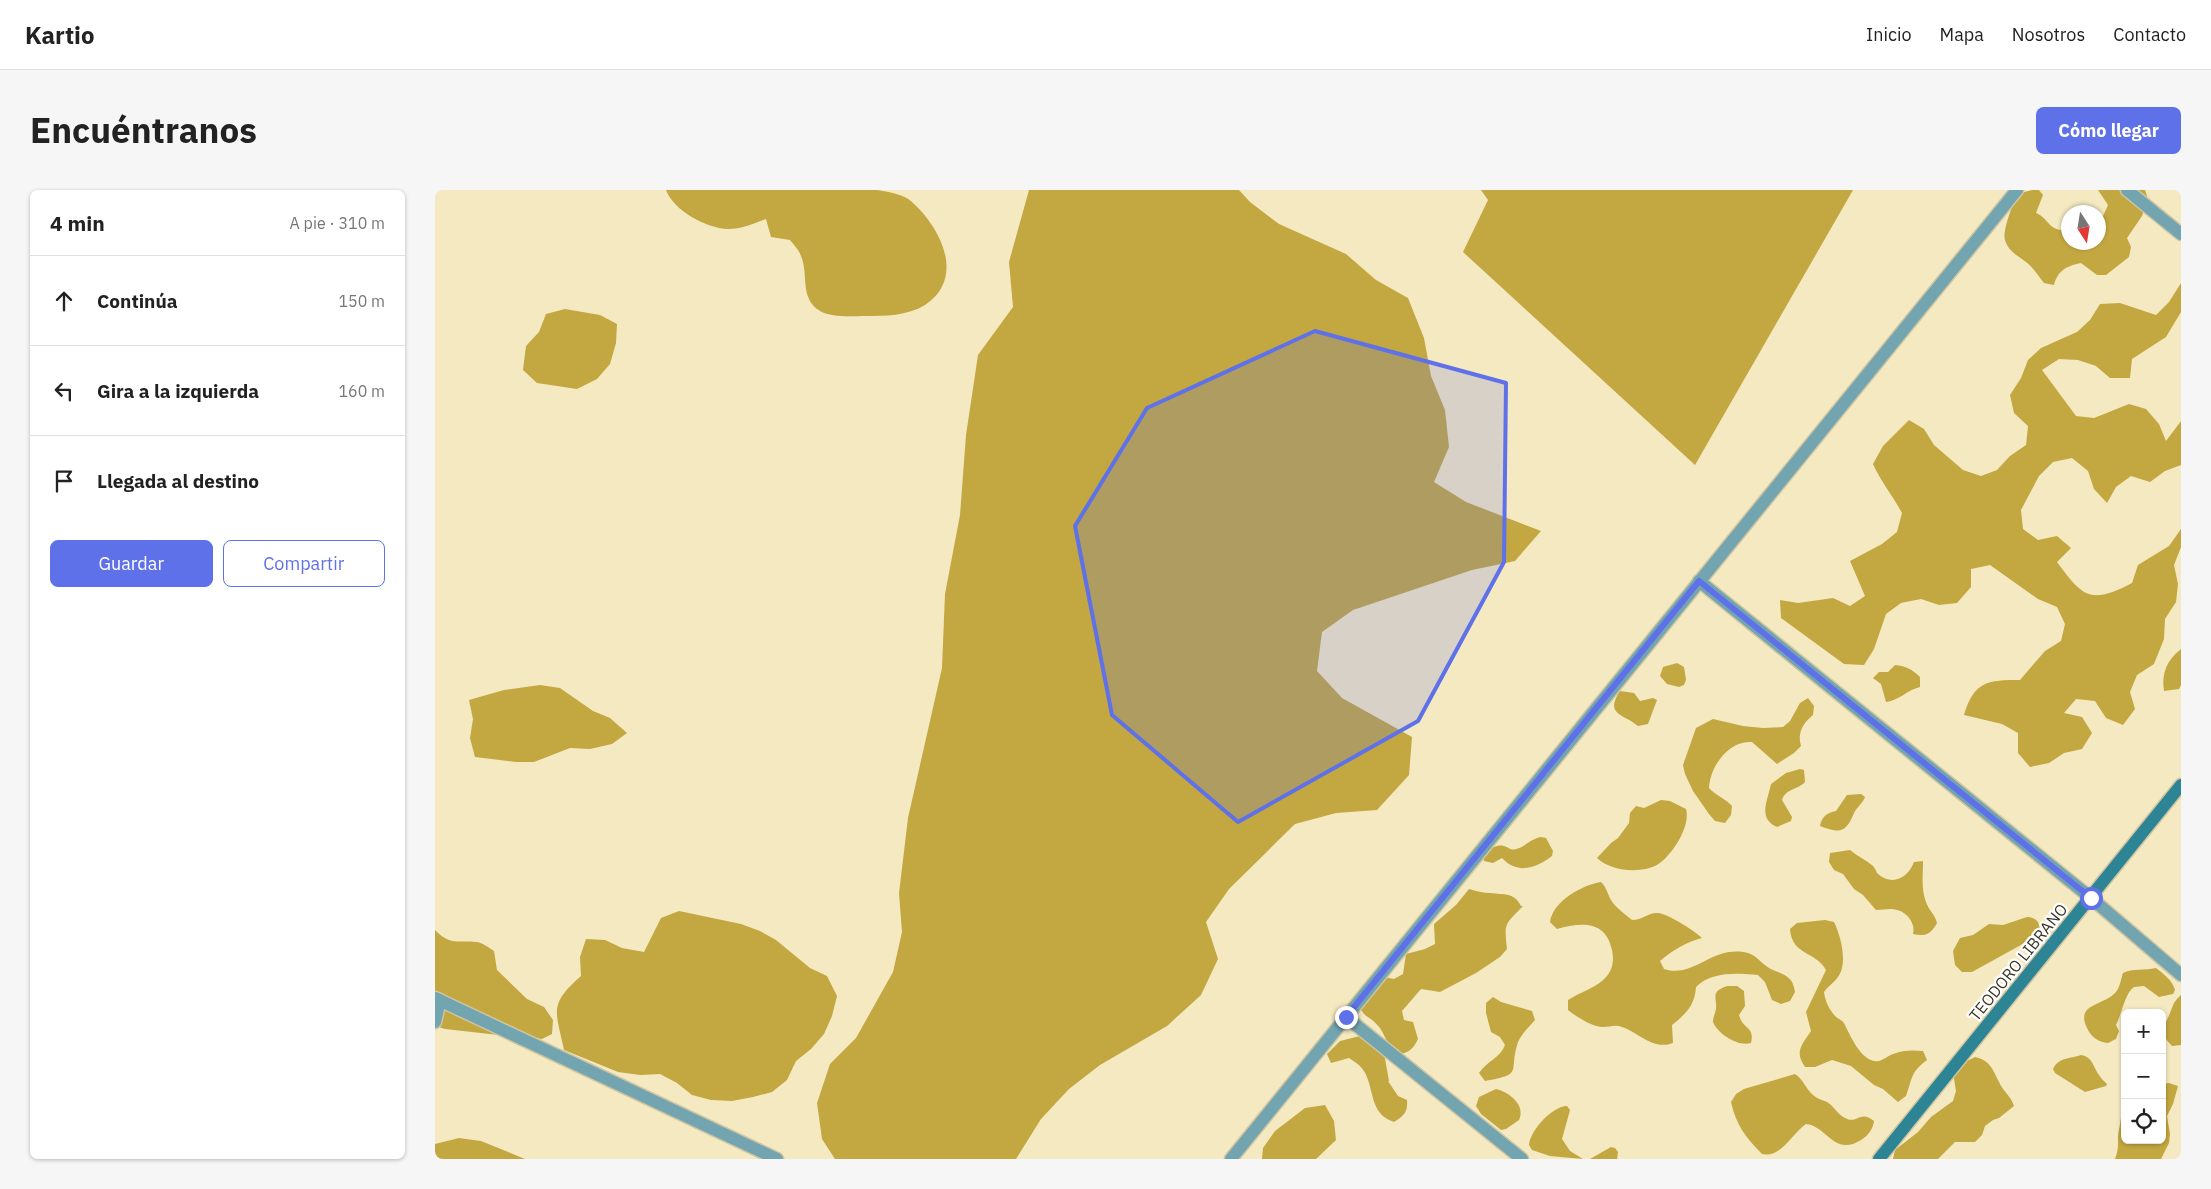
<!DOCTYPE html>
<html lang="es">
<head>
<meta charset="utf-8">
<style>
  :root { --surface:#fff; --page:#f6f6f6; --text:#222; --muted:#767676; --line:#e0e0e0; --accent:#5f71e8 }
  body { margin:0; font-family:"IBM Plex Sans",sans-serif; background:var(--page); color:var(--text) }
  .controls { position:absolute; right:15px; bottom:15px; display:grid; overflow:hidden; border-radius:8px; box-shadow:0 1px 4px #0004 }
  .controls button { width:45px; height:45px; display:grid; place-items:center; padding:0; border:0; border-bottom:1px solid var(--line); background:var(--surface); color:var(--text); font:25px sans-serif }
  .compass { position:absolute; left:1626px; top:15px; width:45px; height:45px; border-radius:50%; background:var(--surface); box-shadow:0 1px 4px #0004; rotate:168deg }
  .stop { position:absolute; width:15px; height:15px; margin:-11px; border:4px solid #5f71e8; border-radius:50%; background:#fff }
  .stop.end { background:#5f71e8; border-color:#fff; box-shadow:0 1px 5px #0008 }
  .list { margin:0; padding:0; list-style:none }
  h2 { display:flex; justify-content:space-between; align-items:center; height:65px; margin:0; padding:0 20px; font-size:21px }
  h2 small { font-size:16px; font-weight:400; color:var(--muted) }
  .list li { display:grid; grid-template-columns:32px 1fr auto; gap:15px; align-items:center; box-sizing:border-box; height:90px; padding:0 20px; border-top:1px solid var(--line) }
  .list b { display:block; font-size:19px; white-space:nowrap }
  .list em { font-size:16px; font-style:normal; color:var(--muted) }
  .actions { display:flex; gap:10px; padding:15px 20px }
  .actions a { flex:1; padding:11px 0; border:1px solid var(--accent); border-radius:8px; text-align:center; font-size:18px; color:var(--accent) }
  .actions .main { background:var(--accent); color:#fff }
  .icon { flex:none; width:28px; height:28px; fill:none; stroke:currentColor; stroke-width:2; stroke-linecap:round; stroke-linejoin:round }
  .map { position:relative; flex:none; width:1746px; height:969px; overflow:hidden; border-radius:8px }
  header { display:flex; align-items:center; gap:30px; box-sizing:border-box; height:70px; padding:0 25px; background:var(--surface); border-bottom:1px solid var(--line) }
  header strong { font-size:24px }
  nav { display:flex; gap:28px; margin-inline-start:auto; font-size:18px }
  .intro { display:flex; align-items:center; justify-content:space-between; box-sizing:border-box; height:120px; padding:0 30px }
  h1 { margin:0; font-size:35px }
  .button { padding:12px 22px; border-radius:8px; background:var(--accent); color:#fff; font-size:18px; font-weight:700 }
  main { display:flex; gap:30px; padding:0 30px }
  aside { flex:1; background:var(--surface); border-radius:8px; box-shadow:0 1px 4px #0004 }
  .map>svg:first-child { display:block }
</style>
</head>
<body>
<header>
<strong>Kartio</strong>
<nav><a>Inicio</a><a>Mapa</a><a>Nosotros</a><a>Contacto</a></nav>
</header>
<div class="intro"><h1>Encuéntranos</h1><a class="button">Cómo llegar</a></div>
<main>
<aside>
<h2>4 min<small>A pie · 310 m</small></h2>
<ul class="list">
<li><svg class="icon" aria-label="ahead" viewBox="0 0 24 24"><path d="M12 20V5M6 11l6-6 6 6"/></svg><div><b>Continúa</b></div><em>150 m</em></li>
<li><svg class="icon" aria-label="left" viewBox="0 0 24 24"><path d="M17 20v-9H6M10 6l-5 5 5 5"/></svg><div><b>Gira a la izquierda</b></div><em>160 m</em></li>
<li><svg class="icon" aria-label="arrive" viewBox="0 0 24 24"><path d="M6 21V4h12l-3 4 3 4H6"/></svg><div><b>Llegada al destino</b></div></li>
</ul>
<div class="actions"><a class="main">Guardar</a><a>Compartir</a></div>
</aside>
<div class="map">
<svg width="1746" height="969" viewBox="0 0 1746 969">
  <rect width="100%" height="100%" fill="#f5e9c1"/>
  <g fill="#c3a740">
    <path d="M 231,0 L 442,0 C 453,2 469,4 477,12 C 506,38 531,88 490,115 C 472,126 450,126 430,126 C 417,126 397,128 385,121 C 364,108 374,85 366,66 C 364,60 359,55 355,50 L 336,47 L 331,29 C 319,33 307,39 293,39 C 271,38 239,21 231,0 Z"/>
    <path d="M 594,0 L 804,0 L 815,12 L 844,34 L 911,64 L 941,90 L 973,108 L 989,148 L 996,186 L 1010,220 L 1014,257 L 999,292 L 1031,312 L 1106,341 L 1080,371 L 1037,380 L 918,420 L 887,442 L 882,481 L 907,508 L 977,547 L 974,585 L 942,620 L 901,623 L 860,634 L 794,699 L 771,732 L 783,769 L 766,805 L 732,836 L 665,875 L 634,899 L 606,929 L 581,969 L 400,969 L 387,949 L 382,913 L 395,874 L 421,848 L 458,782 L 467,742 L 464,703 L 473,628 L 507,478 L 510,404 L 525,325 L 531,245 L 543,165 L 578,117 L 574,72 Z"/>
    <path d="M 1046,0 L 1418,0 L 1260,275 L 1028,62 L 1053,10 Z"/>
    <path d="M 1597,0 L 1604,0 L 1608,5 L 1601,23 C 1615,29 1613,42 1633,40 L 1634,52 L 1664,52 L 1664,35 L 1673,15 L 1663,0 L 1710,0 L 1713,9 L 1707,26 L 1692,48 L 1696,57 L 1694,67 L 1671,85 L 1662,85 L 1646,73 C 1632,76 1623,80 1619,95 L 1609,93 C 1604,87 1598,77 1591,72 C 1583,66 1573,61 1570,50 C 1567,41 1578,14 1582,4 Z"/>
    <path d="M 1746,93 L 1746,122 L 1731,147 L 1697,169 L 1695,188 L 1675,188 L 1661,176 L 1643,170 L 1624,169 L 1607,180 L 1641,226 L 1659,228 L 1694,214 L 1711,219 L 1724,234 L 1731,251 L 1746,231 L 1746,275 L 1730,281 L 1715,292 L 1696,286 L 1681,297 L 1672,313 L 1659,299 L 1653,281 L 1637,268 L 1618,272 L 1604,286 L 1586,320 L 1588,339 L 1603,350 L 1622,346 L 1636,358 L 1622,372 C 1648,407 1655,415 1697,393 L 1703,375 L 1734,356 L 1746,339 L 1746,357 L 1739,375 L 1743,394 L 1741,412 L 1730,429 L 1729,449 L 1719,474 L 1702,485 L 1695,502 L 1700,519 L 1688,535 L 1671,528 L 1660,511 L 1641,509 L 1629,523 L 1647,527 L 1657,543 L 1647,559 L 1629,563 L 1614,573 L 1595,577 L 1583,563 L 1583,543 L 1567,534 L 1529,525 C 1539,491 1553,490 1585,490 L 1610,461 L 1626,451 L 1630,434 L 1622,417 L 1603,409 L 1555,375 L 1536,379 L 1536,397 L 1522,413 L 1504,415 L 1486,409 L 1466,413 L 1451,424 L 1439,459 L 1429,475 L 1409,474 L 1346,428 L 1345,410 L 1363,413 L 1398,408 L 1415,416 L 1430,406 L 1415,371 L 1447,354 L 1462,342 L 1467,323 C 1458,306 1446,292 1438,274 L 1448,256 L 1474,230 L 1489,239 L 1499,255 L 1528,280 L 1546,286 L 1562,280 L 1575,266 L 1591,255 L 1593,236 L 1579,223 L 1575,205 L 1586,188 L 1593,170 L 1606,158 L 1642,142 L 1655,130 L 1665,114 L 1685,113 L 1721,125 L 1734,112 Z"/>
    <path d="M 130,119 L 165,125 L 182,134 L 181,153 L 175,174 L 162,189 L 142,199 L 102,193 L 88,180 L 91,156 L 104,142 L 111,124 Z"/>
    <path d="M 1746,459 L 1746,495 L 1744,499 L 1729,501 C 1726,483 1732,470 1746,459 Z"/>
    <path d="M 1242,473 L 1249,477 L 1251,490 L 1249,495 L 1244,497 L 1232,494 L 1225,486 L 1228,477 Z"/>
    <path d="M 1460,475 C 1471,476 1477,479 1485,487 L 1485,497 C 1472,500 1465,510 1451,512 L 1446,494 L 1438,488 L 1444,482 L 1453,482 Z"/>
    <path d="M 105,495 L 125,498 L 158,521 L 175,528 L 192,543 L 177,554 L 155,559 L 135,558 L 99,572 L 81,572 L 40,567 L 35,548 L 38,529 L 34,510 L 69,500 Z"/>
    <path d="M 1185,501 L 1199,503 L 1205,511 L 1218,508 L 1222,510 L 1213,534 L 1203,536 C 1189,524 1169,525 1185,501 Z"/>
    <path d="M 1373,508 L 1379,516 L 1378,525 C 1368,533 1362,543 1366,556 L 1359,563 L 1342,574 L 1317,552 C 1293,550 1275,577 1274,598 C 1281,606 1290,608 1297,616 L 1296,625 L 1290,633 L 1280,631 L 1274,624 L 1258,601 L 1250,584 L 1248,575 L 1261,538 L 1278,529 L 1308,536 L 1328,538 L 1348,537 L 1355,531 L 1365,513 Z"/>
    <path d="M 1365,579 L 1369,580 L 1370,592 C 1363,600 1351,598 1347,610 L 1357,627 L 1356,631 L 1342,637 C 1322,628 1333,610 1336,594 L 1351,583 Z"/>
    <path d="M 1426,604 L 1430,607 C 1428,613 1422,617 1419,623 C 1411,642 1406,644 1385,636 C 1387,626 1392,623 1401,621 L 1412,605 Z"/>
    <path d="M 1226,610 L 1235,611 L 1251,619 C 1256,636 1237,666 1222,675 C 1205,684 1175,681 1162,668 L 1176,653 L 1183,648 L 1194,633 L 1195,623 L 1201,616 L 1209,618 Z"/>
    <path d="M 1106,647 L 1111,648 L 1118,661 L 1117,666 C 1101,678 1083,685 1067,668 L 1058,673 L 1049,671 L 1048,666 C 1053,660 1060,654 1069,656 C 1074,657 1075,661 1081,659 C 1090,657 1095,649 1106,647 Z"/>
    <path d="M 1415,660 C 1422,666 1431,670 1438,676 C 1440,678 1441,681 1442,683 C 1457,697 1473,688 1479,672 L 1488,671 C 1488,685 1486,699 1491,712 C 1494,721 1500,724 1502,733 C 1496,744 1490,747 1478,744 C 1481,734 1472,722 1462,720 C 1456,718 1448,720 1441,720 L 1428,705 L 1419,699 L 1408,684 L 1399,680 L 1394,672 L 1395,663 Z"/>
    <path d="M 1166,692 C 1172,698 1172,703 1176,710 C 1181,718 1190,724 1197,730 C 1208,730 1214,722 1223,723 C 1233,724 1260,741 1267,748 C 1251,752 1238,760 1225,771 L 1229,779 C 1260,789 1277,754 1313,763 C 1323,766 1328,776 1338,780 C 1351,785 1358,787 1360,802 L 1355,811 L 1346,814 L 1337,810 L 1330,792 L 1323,785 C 1303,783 1276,781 1261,797 C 1260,815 1251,824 1237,835 L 1238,853 C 1217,861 1203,841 1184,836 C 1178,835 1174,837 1168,837 C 1157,837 1142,827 1133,820 L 1133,810 C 1145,802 1162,798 1172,786 C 1178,779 1179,769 1177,760 C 1171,730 1146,732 1122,739 L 1115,732 C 1118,711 1147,695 1166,692 Z"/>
    <path d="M 1034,699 C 1041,701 1048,703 1055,703 C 1069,705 1079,702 1086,716 L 1088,716 C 1070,735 1069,732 1072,759 L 1065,767 L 1041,783 L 1005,802 L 986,799 L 967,821 L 969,830 L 978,832 L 983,849 C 978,860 973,863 961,865 C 953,857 951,847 945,838 C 935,825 928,829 922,811 L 949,787 L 959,789 L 968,784 L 971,764 L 990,759 L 1000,754 L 999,734 L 1021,715 Z"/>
    <path d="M 244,721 L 306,734 L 325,741 L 341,750 L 375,778 L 392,786 L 402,806 L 397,826 L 389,844 L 376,859 L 361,871 L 352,890 L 337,902 L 318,907 L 297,911 L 276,910 L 257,905 L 242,893 L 225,884 L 205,885 L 183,882 L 129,860 C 121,821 113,815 146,786 L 145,767 L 151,749 L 170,750 L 187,758 L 209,762 L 226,728 Z"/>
    <path d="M 1592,727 C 1602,727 1606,734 1604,743 L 1606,744 L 1537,782 L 1527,782 L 1520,775 L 1518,761 L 1525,748 L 1538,745 L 1554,734 L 1568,735 Z"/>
    <path d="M 1390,730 L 1399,732 C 1406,746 1413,774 1403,787 C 1399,793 1393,796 1389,802 C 1390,811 1394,819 1400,826 C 1403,829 1407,830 1409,833 C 1415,845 1427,874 1444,871 C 1448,870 1453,866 1458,864 C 1467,860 1478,860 1488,861 L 1492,870 C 1475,883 1478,887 1471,906 L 1463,912 L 1448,899 L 1439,895 L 1416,876 L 1397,870 L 1380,877 L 1370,877 C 1359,861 1367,855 1376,841 L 1371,822 L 1391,780 C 1381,761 1357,766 1355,739 L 1362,733 Z"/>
    <path d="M 0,740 C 15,756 23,750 41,752 C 47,752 54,758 59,761 L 62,780 L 92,809 L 109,817 L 118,830 L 117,844 L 107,849 L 87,846 L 83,839 L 82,847 L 10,839 L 0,836 Z"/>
    <path d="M 1721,778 C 1730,785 1737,790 1740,800 L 1738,804 L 1724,807 L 1709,796 L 1699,797 C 1690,803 1687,823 1681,835 L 1684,841 L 1681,849 L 1673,853 C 1663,852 1656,847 1652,838 C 1640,813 1669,816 1681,802 C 1685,797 1686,789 1688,783 C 1697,778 1710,781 1721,778 Z"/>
    <path d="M 1292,796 L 1302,796 L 1309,801 L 1310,816 L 1304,825 C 1308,840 1320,836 1316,853 C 1303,857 1283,844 1278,832 C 1278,827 1280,824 1281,819 C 1282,807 1275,802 1292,796 Z"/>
    <path d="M 1746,805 L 1746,855 L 1737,856 C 1722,841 1729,839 1735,823 C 1738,815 1739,811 1746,805 Z"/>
    <path d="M 1058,807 L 1066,812 L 1097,821 L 1100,830 C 1094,837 1087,843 1083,852 C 1073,882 1090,884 1050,891 L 1044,883 C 1052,871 1065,868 1070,855 L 1065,847 L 1056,842 L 1051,823 L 1051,813 Z"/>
    <path d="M 925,846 L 949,863 L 954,891 L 953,891 L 963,906 L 972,910 C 973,922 969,926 959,932 C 934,924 940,900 929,881 C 925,875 920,872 914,868 L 896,873 L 892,864 L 905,851 Z"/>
    <path d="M 1646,865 C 1658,867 1658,877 1664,885 C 1666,889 1670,892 1672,894 L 1671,896 L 1650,902 L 1620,883 L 1618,879 C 1624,867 1635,869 1646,865 Z"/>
    <path d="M 1540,867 C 1555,870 1558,880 1564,892 C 1568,901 1576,906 1579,916 L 1564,928 L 1558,930 L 1550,936 L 1547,945 L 1540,952 L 1520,952 L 1503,969 L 1458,969 L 1460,960 L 1483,942 L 1496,927 L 1518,911 L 1521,901 L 1518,883 L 1524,875 Z"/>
    <path d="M 1360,884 C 1368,889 1371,899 1378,905 C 1382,909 1388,910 1392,912 C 1399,916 1403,925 1410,928 C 1422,935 1425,919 1439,931 C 1438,939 1433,946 1426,950 C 1399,967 1392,936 1371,934 C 1357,943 1347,968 1327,964 C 1311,948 1301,935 1296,912 L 1301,904 L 1309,899 Z"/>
    <path d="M 1734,893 L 1743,896 L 1738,914 L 1732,926 L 1735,944 L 1734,953 L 1726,969 L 1680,969 C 1683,961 1683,958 1683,949 C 1683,939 1687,931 1686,920 L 1690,915 L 1690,950 L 1727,950 L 1727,894 Z"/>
    <path d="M 1061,899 C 1074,902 1091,915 1084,930 L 1071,939 L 1066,940 L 1046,924 L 1041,916 L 1044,907 Z"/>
    <path d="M 890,915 L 899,931 L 901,950 L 881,969 L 827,969 L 828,958 L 840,941 L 870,918 Z"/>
    <path d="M 1132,916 L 1135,920 L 1127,949 L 1135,961 L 1148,969 L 1115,966 L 1097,960 L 1094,955 C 1095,941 1117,916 1132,916 Z"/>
    <path d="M 24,948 L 46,951 L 90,969 L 0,969 L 0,954 Z"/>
    <path d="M 1176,957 L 1180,958 L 1183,962 L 1182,969 L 1155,969 Z"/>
  </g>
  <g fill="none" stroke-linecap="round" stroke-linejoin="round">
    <g stroke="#d0c5a2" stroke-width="15">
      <g id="street">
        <path d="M 1692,0 L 1746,44"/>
        <path d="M 1264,391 L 1656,708 L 1746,785"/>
        <path d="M 0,808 L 342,969"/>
        <path d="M 911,827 L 1087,969"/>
        <path d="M 0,832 L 5,810"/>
        <path d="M 796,969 L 1582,0"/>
      </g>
    </g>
    <g stroke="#d0c5a2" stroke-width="15">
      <path id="secondary" d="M 1444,969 L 1746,595"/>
    </g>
    <use href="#street" stroke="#73a5b1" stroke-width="12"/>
    <use href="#secondary" stroke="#2c8495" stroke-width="12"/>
  </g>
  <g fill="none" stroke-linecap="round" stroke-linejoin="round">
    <path stroke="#5f71e8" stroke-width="6" d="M 911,827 L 1264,391 L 1656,708"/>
  </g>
  <path fill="#5f71e8" fill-opacity="0.2" stroke="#5f71e8" stroke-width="4" stroke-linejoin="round" d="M 880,141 L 1071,193 L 1069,372 L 983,531 L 803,632 L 677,525 L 640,336 L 712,218 Z"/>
  <g text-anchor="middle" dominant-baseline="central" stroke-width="4.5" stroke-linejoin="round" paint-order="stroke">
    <g font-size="16" fill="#3a3526" stroke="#fff">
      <text transform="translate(1583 772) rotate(-51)">TEODORO LIBRANO</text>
    </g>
  </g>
</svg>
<div class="controls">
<button>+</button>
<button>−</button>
<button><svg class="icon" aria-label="locate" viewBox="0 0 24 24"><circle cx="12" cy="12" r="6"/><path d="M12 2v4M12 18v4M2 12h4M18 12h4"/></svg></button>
</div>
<svg class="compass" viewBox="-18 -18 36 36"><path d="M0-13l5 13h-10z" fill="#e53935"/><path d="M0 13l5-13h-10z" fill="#767676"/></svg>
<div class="stop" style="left:1656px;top:708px"></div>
<div class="stop end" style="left:911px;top:827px"></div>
</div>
</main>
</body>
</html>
